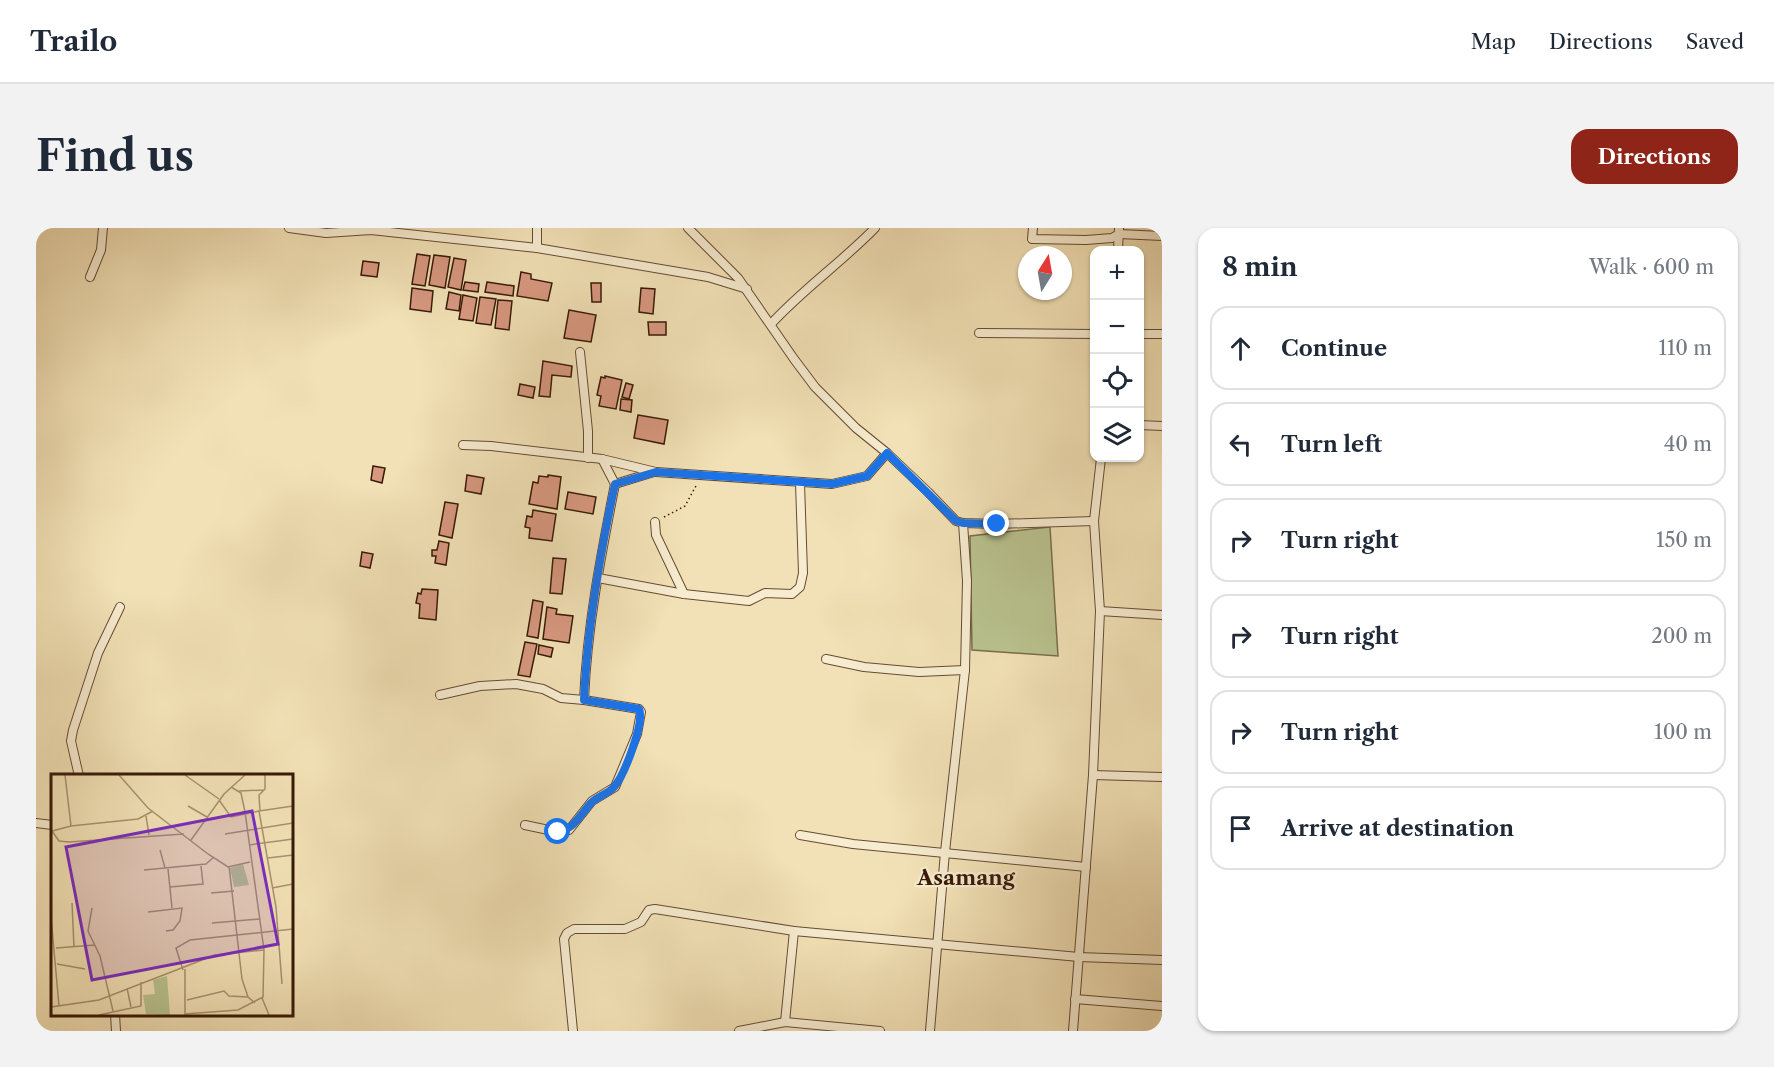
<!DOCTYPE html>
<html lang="en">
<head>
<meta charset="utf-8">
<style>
  :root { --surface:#fff; --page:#f2f2f3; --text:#1f2937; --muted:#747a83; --line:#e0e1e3; --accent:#8f2418 }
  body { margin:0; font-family:"Libre Caslon Text",serif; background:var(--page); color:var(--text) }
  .controls { position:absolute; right:18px; top:18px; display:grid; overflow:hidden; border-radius:12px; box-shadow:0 2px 4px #0004 }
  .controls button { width:54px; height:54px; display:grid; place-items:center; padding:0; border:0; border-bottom:2px solid var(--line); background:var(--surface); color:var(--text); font:30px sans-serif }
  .compass { position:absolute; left:982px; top:18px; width:54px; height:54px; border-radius:50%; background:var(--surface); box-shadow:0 2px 4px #0004; rotate:11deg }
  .stop { position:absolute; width:18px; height:18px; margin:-14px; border:4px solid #1a73e8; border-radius:50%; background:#fff }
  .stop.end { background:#1a73e8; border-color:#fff; box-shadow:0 2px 6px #0008 }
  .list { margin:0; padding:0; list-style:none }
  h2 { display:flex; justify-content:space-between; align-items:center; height:78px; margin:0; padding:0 24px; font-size:26px }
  h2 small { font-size:20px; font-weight:400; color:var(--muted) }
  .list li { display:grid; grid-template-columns:39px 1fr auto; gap:18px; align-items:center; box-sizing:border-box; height:84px; margin:0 12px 12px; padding:0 12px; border:2px solid var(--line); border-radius:18px }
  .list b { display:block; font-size:22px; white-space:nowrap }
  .list em { font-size:20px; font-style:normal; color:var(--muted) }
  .icon { flex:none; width:33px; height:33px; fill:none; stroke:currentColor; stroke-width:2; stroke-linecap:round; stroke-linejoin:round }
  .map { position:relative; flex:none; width:1126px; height:803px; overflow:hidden; border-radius:18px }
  header { display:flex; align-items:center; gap:36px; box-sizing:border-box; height:84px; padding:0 30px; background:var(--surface); border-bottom:2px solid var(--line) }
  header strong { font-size:28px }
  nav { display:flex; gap:33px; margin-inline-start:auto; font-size:21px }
  .intro { display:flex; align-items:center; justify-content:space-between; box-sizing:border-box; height:144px; padding:0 36px }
  h1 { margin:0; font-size:42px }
  .button { padding:15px 27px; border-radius:18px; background:var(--accent); color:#fff; font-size:21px; font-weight:700 }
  main { display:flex; gap:36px; padding:0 36px }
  aside { flex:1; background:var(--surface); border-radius:18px; box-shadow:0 2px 4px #0004 }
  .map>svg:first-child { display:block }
</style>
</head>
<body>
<header>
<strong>Trailo</strong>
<nav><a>Map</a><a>Directions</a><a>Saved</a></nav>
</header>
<div class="intro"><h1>Find us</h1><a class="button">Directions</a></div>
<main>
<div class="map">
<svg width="1126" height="803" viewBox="0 0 1126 803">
  <rect width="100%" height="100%" fill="#f2e1b6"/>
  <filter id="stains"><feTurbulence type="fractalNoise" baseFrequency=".00333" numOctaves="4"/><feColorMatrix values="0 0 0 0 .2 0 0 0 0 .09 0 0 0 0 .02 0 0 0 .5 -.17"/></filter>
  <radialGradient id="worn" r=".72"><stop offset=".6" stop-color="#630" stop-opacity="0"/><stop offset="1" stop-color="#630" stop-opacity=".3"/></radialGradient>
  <path fill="#b9c38f" stroke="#786e4b" stroke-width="1.5" d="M 1014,299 L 1022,428 L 936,422 L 934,308 Z"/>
  <g fill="#d89880" stroke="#371907" stroke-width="1.5">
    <path d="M 381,26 L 394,28 L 389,58 L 376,56 Z"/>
    <path d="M 398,27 L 414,29 L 409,60 L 393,57 Z"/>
    <path d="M 418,30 L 430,32 L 425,62 L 412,59 Z"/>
    <path d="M 327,33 L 343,35 L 341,49 L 325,47 Z"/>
    <path d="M 485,44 L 495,46 L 495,51 L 516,55 L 512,73 L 481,68 Z"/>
    <path d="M 429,54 L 443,56 L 442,64 L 427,62 Z"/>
    <path d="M 451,54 L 478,58 L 477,68 L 449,64 Z"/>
    <path d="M 555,55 L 565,55 L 565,74 L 556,74 Z"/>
    <path d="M 376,60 L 397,63 L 395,84 L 374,81 Z"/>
    <path d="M 605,60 L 619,61 L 617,86 L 603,84 Z"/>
    <path d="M 413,64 L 425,67 L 423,83 L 410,81 Z"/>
    <path d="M 427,67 L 441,70 L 437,93 L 423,91 Z"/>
    <path d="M 444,69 L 460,71 L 455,97 L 440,95 Z"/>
    <path d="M 462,72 L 476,73 L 473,102 L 459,100 Z"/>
    <path d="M 533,82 L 560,87 L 555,114 L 528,110 Z"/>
    <path d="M 612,94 L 630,94 L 630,107 L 613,107 Z"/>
    <path d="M 507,133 L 536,138 L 535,149 L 516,147 L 514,169 L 503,168 Z"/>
    <path d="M 569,148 L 586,152 L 580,181 L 563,178 L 565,168 L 561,167 L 565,149 L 569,150 Z"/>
    <path d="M 590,155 L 597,157 L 593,171 L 586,169 Z"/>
    <path d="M 484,156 L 499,159 L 497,170 L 482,167 Z"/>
    <path d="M 585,171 L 596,172 L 595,184 L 584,182 Z"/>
    <path d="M 602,187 L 632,192 L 628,216 L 598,210 Z"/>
    <path d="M 337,238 L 349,240 L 346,255 L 335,252 Z"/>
    <path d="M 431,247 L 448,250 L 445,266 L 429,263 Z"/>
    <path d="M 512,247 L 525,249 L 521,281 L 493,276 L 497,254 L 502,255 L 503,248 L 512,249 Z"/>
    <path d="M 532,264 L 560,269 L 557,286 L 529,281 Z"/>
    <path d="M 409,274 L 422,276 L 416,310 L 403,307 Z"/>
    <path d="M 497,282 L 520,286 L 516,313 L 493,310 L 494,300 L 489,299 L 491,288 L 496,289 Z"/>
    <path d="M 403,313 L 413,315 L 410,337 L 399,335 L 400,328 L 396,328 L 396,322 L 401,322 Z"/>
    <path d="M 326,324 L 337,326 L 334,340 L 324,338 Z"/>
    <path d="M 517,330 L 530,331 L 526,366 L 514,365 Z"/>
    <path d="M 386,361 L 402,362 L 400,392 L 383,390 L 384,376 L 380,375 L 382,365 L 385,366 Z"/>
    <path d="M 497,372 L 507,374 L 502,410 L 491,408 Z"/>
    <path d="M 511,379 L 521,381 L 520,386 L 537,388 L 533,415 L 507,411 Z"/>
    <path d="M 489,414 L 501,416 L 494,449 L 482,447 Z"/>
    <path d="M 503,417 L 517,420 L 515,429 L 502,426 Z"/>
  </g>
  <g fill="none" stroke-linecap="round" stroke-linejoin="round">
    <g stroke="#664b33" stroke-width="10">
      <g id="street">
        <path d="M 253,0 L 290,5 L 335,2 L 501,20 L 672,49 L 711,61"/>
        <path d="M 652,0 L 702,50 L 758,131 L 779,159 L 820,200 L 851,225 L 892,264 L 920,293 L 927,295 L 961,296 L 1058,293"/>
        <path d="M 997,0 L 996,11 L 1050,12 L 1076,10 L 1083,6 L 1126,8"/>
        <path d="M 501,20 L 501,0"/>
        <path d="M 1082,22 L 1083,0"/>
        <path d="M 54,49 L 65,22 L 67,0"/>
        <path d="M 735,96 C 767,61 806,34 839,0"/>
        <path d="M 943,105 L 1058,106"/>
        <path d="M 1104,106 L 1126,106"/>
        <path d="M 544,124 L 552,203 L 552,230"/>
        <path d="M 1104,197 L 1126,198"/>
        <path d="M 427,217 L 455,218 L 566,231 L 620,244 L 796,256 L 831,248 L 851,225"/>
        <path d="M 579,256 L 618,244"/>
        <path d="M 619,294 L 620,307 L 648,366"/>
        <path d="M 562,350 L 648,366 L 713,373 L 729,365 L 756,366 L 764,359 L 767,345 L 764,255"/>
        <path d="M 1064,383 L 1126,387"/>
        <path d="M 790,431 L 828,439 L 883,444 L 929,442"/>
        <path d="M 404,467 L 444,458 L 480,456 L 507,461 L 525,470 L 548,472 L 603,481 L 605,484 L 601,506 L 579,559 L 556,573 L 533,602 L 522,604 L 489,597"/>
        <path d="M 548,472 C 551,399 565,327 579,256 L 566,231"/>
        <path d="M 1057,547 L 1126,549"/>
        <path d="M 43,548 L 35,513 L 37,502 L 62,425 L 84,379"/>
        <path d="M 0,595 L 16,597"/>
        <path d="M 764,607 L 817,616 L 1050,639"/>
        <path d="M 1039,771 L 1126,778"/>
        <path d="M 79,786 L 80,803"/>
        <path d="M 749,794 L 758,703"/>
        <path d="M 537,803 L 528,711 L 531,705 L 538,701 L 589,701 L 605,694 L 613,682 L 619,681 L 758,703 L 1043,729 L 1126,732"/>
        <path d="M 703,803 L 749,794 L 844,803"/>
        <path d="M 894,803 L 909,624 L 929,442 L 931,353 L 927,295"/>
        <path d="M 1037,803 L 1057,547 L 1064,383 L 1058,293 L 1065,230"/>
      </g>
    </g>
    <path stroke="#371907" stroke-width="1.5" stroke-dasharray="1.5 3" stroke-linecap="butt" d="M 628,289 L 649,278 L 661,256"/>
    <use href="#street" stroke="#f7ecd0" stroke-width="8"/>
  </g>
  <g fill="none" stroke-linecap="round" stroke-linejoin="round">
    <path stroke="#1a73e8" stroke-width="8" d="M 522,604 C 539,600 544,587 555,575 C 562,568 572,566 578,559 C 588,548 609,494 603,481 L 548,472 C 551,399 564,326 579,256 L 620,244 L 796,256 L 831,248 L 851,225 L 920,293 L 927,295 L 961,296"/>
  </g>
  <g text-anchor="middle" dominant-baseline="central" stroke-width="4.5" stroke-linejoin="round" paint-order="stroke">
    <g font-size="21" font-weight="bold" fill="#371907" stroke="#f7ecd0">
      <text x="930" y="649">Asamang</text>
    </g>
  </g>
  <g transform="translate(15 546)">
    <rect width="242" height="242" fill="#f2e1b6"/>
    <path d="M 192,90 L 198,111 L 183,113 L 179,94 ZM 116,202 L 119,241 L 95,240 L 92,221 L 104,220 L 102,206 Z" fill="#b9c38f"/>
    <path fill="none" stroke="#a79170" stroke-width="1.5" d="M 14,1 L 20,52 L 87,45 L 102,37M 68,1 L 97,34 L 157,80 L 177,93 L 199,88M 134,1 L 168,25M 188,17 L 213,16M 168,26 L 180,43 L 208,37 L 225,133 L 231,210M 137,32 L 156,43M 208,37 L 242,32M 209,37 L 208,21 L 214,15 L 214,1M 95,42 L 98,61M 1,57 L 8,67 L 18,68 L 133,60M 1,57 L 20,52M 174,60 L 242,49M 140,66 L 173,20 L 194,1M 198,71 L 242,65M 109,76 L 114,94M 217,84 L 242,81M 178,92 L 191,205 L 197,223 L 204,229M 117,95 L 121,134M 93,96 L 155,90 L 163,83M 119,113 L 152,110 L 150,92M 221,114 L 242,110M 160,119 L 183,117M 21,129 L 23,173M 41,134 L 37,157 L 49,182 L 62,237M 97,138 L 131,134 L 129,147 L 122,156 L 115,157M 0,143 L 8,232M 161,149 L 209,145M 5,174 L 44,171M 6,190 L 34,195M 134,195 L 134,240 L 187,236 L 212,223 L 213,176 L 194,38 L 190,19 L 180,13M 132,196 L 125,174 L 139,166 L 242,155M 76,214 L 80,233M 211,224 L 218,241M 136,226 L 173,217 L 178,222 L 197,223M 0,233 L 48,226 L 164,181 L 213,176M 48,241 L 90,232 L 90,208"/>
    <path fill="#7b2cbf" fill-opacity="0.15" stroke="#7b2cbf" stroke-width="3" d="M 201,37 L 227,170 L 41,206 L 15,73 Z"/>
    <rect width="242" height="242" fill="none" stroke="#371907" stroke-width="3"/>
  </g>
  <rect width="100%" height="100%" filter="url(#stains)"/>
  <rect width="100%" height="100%" fill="url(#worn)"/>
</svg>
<div class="controls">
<button>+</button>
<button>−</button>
<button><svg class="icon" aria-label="locate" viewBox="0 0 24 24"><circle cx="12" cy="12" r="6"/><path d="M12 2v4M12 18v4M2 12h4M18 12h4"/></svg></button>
<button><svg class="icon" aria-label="layers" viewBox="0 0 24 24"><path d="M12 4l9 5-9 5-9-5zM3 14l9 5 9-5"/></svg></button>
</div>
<svg class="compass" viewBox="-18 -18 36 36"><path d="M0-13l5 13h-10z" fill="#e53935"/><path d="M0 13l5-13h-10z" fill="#747a83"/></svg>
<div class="stop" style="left:522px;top:604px"></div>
<div class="stop end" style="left:961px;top:296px"></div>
</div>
<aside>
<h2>8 min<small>Walk · 600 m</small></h2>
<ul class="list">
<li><svg class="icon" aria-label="ahead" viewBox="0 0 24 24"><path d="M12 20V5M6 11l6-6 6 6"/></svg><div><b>Continue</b></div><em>110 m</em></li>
<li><svg class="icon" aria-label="left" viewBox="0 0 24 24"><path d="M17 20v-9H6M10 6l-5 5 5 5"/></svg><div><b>Turn left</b></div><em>40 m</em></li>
<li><svg class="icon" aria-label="right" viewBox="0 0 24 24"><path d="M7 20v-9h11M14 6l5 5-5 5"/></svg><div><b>Turn right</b></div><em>150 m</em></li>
<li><svg class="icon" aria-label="right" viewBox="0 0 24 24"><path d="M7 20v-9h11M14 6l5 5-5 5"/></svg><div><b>Turn right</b></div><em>200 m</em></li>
<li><svg class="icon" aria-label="right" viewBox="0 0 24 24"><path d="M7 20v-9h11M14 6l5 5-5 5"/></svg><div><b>Turn right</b></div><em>100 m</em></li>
<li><svg class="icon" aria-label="arrive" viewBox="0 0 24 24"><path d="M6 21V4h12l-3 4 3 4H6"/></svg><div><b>Arrive at destination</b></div></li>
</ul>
</aside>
</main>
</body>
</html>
